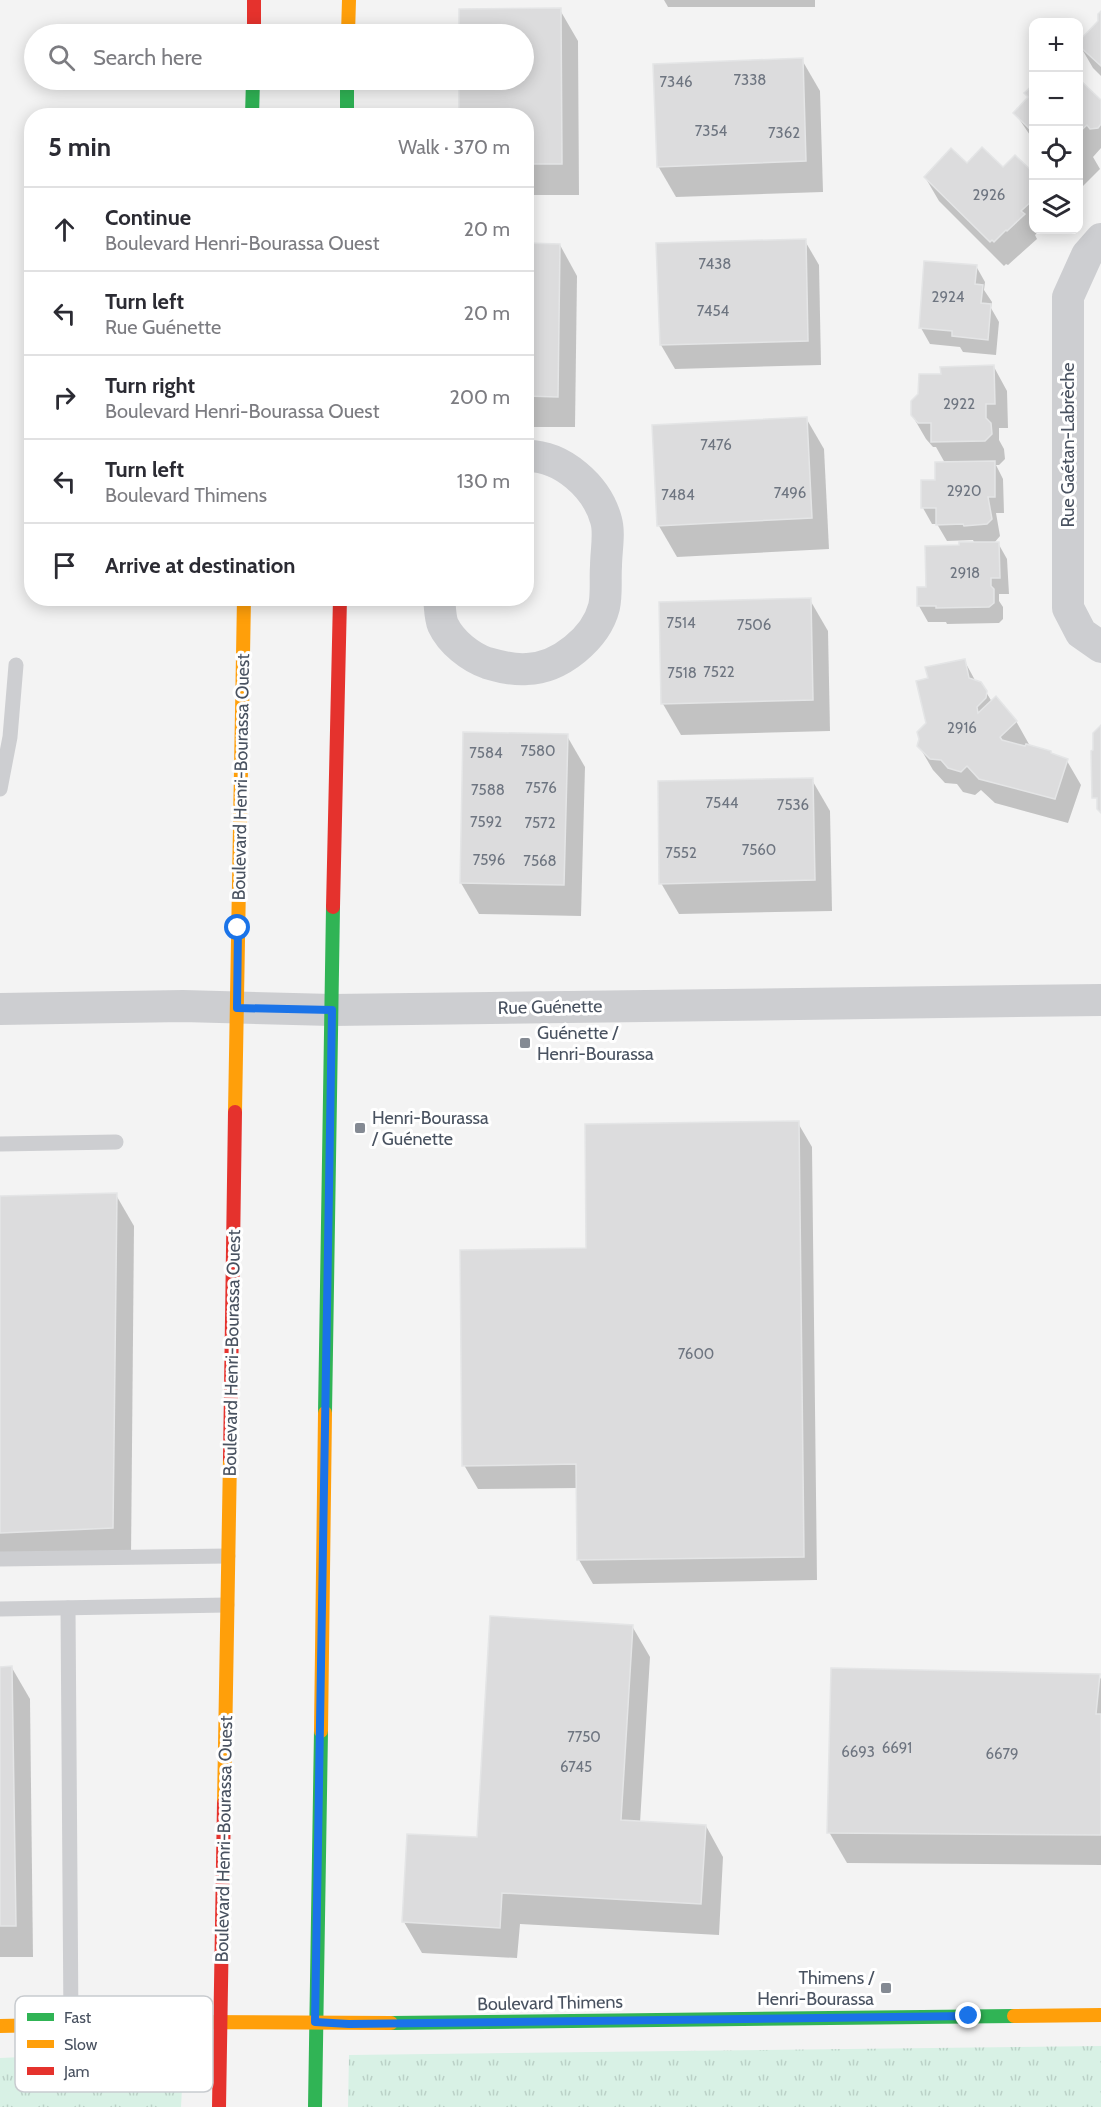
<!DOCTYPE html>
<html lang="en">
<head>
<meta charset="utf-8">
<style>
  :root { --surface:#fff; --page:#f2f2f3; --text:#2b2b33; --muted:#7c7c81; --line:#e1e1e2 }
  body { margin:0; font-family:Cabin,sans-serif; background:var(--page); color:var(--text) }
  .controls { position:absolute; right:18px; top:18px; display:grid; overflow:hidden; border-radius:12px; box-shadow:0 3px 15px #0003 }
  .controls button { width:54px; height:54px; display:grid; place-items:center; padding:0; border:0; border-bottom:2px solid var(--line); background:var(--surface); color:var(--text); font:30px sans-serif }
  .stop { position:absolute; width:18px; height:18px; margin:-14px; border:4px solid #1a73e8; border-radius:50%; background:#fff }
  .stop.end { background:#1a73e8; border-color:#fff; box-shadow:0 2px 6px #0008 }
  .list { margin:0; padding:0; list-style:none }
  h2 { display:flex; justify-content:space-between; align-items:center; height:78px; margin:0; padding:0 24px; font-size:26px }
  h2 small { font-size:20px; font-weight:400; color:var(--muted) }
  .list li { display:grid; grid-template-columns:39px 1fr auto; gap:18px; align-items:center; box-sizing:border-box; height:84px; padding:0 24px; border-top:2px solid var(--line) }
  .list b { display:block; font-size:22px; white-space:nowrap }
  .list p { margin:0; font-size:20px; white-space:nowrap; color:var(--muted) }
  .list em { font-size:20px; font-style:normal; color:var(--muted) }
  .icon { flex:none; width:33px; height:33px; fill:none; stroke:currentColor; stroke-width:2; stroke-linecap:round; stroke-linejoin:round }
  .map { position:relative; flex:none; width:1101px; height:2107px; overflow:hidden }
  .search { position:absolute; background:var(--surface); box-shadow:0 3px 15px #0003; left:24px; top:24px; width:510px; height:66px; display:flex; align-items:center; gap:15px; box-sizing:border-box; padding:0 21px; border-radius:33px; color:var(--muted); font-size:22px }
  .panel { position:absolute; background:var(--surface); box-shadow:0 3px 15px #0003; left:24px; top:108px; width:510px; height:498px; border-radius:24px }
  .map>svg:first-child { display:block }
</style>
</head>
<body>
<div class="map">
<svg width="1101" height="2107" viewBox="0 0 1101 2107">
  <defs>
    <pattern id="grass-tufts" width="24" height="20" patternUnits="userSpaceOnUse" patternTransform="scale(1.5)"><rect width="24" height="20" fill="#d8f1e5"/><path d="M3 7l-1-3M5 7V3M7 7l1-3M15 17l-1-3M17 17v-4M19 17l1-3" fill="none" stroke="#bbd1c7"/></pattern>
  </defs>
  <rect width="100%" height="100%" fill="#f3f3f3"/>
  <g fill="url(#grass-tufts)">
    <path d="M 1101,2046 L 1101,2107 L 348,2107 L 349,2055 Z"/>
    <path d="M 184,2050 L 181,2107 L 0,2107 L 0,2058 Z"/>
  </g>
  <g fill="#0003">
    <path d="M 664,0 L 815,0 L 815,7 L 668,7 Z"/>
    <path d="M 460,10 L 560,10 L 578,41 L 579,195 L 526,195 L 526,116 L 461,116 L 460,80 L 524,80 L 524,34 L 460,34 Z"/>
    <path d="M 1101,13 L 1101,76 L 1093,68 L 1079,44 L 1100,22 Z"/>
    <path d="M 802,60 L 820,91 L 823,192 L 676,197 L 658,166 Z"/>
    <path d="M 1078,81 L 1101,102 L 1101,148 L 1093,157 L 1100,169 L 1078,191 Z"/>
    <path d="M 1034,86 L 1034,141 L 1015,113 L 1029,99 Z"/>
    <path d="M 967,165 L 1034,176 L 1034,230 L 1040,230 L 1035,235 L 1037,239 L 1008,265 L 1006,264 L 1004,266 L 939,201 L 925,177 Z"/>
    <path d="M 805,241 L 819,265 L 821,365 L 675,369 L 661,345 L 658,245 Z"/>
    <path d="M 526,245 L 560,245 L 577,276 L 575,427 L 526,427 Z"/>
    <path d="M 976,266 L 985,282 L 984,290 L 992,302 L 991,308 L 999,322 L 996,355 L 963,352 L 960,347 L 930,344 L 921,328 Z"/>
    <path d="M 994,367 L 1007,391 L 1008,428 L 999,428 L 999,440 L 1004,449 L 1005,459 L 999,465 L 996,465 L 1003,479 L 1004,513 L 996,513 L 1000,536 L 994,543 L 998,543 L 1007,559 L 1009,594 L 999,594 L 999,601 L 1003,607 L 1003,619 L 999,623 L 947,624 L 946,622 L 928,622 L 919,606 L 927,588 L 961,547 L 975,544 L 973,540 L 947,541 L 937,524 L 932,524 L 923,508 L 945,463 L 936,447 L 933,447 L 926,439 L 912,415 L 942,375 Z"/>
    <path d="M 806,418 L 824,449 L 829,549 L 677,557 L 659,526 L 653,426 Z"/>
    <path d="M 810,600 L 828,631 L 830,731 L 681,735 L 663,704 L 660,604 Z"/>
    <path d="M 964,660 L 976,682 L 986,692 L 992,702 L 1016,721 L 1030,746 L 1067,761 L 1081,785 L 1068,823 L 995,803 L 981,790 L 975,795 L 963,792 L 957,784 L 945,783 L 933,770 L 919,746 L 927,723 L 929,679 Z"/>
    <path d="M 567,736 L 585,767 L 581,916 L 479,914 L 461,883 Z"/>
    <path d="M 812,780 L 830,811 L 832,911 L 679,914 L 661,883 Z"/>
    <path d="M 798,1123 L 812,1147 L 817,1580 L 593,1584 L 579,1560 L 578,1488 L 478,1489 L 464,1465 L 587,1250 Z"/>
    <path d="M 116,1195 L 134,1226 L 131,1558 L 0,1564 L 0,1197 Z"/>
    <path d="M 632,1626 L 650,1657 L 640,1823 L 706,1826 L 723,1857 L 719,1935 L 520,1924 L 517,1958 L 422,1953 L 404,1922 L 478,1839 Z"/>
    <path d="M 0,1668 L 12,1668 L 30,1699 L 33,1957 L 0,1957 Z"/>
    <path d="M 1099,1676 L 1101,1679 L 1101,1865 L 847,1863 L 829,1832 Z"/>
  </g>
  <g fill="#dcdcdd" stroke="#e4e5e6" stroke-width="1.5">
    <path d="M 561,8 L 562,164 L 526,164 L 526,116 L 459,116 L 459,80 L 524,80 L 524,34 L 459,34 L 459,9 Z"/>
    <path d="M 1101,11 L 1101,66 L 1078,45 L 1078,42 L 1098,21 L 1098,14 Z"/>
    <path d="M 803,58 L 806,161 L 657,167 L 653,64 Z"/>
    <path d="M 1078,78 L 1101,100 L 1101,124 L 1098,128 L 1090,129 L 1087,125 L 1078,133 Z"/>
    <path d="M 1034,84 L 1034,133 L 1013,113 L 1028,97 L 1024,93 Z"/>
    <path d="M 982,147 L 1003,167 L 1015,155 L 1034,173 L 1034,199 L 1021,211 L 1025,214 L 1007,231 L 1006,230 L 994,242 L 992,240 L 990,242 L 924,177 L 951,148 L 967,163 Z"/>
    <path d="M 806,239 L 808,341 L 660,345 L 656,243 Z"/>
    <path d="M 526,243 L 560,244 L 558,397 L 526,396 Z"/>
    <path d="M 924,261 L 977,265 L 975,284 L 983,285 L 981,303 L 991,304 L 988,340 L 952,336 L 952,331 L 919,328 Z"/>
    <path d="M 994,365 L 995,404 L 986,404 L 986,418 L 991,423 L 992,434 L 985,441 L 931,442 L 931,423 L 918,423 L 911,415 L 911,401 L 918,394 L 919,374 L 941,374 L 940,367 Z"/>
    <path d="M 807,417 L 812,518 L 657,526 L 652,425 Z"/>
    <path d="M 995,461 L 995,497 L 988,497 L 992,519 L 987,524 L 964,526 L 963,524 L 936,525 L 936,508 L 921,508 L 921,480 L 935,480 L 935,462 Z"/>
    <path d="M 959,542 L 999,542 L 1000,578 L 991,578 L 991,586 L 994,589 L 994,603 L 989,607 L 936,608 L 936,606 L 917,606 L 917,587 L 926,587 L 925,546 L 959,545 Z"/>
    <path d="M 811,598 L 813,700 L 661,704 L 659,602 Z"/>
    <path d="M 965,659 L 969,678 L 981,682 L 987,691 L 986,698 L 977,707 L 978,713 L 996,696 L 1017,721 L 1000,737 L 1002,740 L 1025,746 L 1026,744 L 1051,751 L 1051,753 L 1068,759 L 1055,799 L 979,779 L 967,766 L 961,772 L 948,768 L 941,760 L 930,759 L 917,746 L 919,739 L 917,732 L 926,723 L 916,681 L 928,678 L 925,667 Z"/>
    <path d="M 1101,725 L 1101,813 L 1097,809 L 1097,798 L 1092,798 L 1091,751 L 1093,750 L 1093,733 Z"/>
    <path d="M 463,732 L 568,734 L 564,885 L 460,883 Z"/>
    <path d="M 813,778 L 815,880 L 659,884 L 658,781 Z"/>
    <path d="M 799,1121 L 804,1557 L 577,1560 L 576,1464 L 462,1466 L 460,1250 L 586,1248 L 585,1124 Z"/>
    <path d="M 117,1193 L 113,1528 L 0,1533 L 0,1196 Z"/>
    <path d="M 490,1616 L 633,1625 L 621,1820 L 706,1825 L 701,1904 L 502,1893 L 500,1928 L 402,1922 L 407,1834 L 477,1837 Z"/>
    <path d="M 12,1666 L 16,1926 L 0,1926 L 0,1667 Z"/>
    <path d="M 831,1668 L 1100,1674 L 1096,1714 L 1101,1714 L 1101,1835 L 827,1833 Z"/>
  </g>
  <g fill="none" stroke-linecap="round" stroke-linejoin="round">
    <g stroke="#cdced1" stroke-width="15">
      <path d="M 0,789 L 10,737 L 16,665"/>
      <path d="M 0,1144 L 116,1142"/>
      <path d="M 0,1559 L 228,1556"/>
      <path d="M 68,1608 L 71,2024"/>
      <path d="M 0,1609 L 227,1605"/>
    </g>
    <g stroke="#cdced1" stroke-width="32">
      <path d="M 1101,239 L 1087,255 L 1068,297 L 1068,608 L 1081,633 L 1101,647"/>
      <path d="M 439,598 C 440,606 440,618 443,625 C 451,642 470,657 487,663 C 501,667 513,670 527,669 C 560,668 596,638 604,607 C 607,594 605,578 606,566 C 606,552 610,533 606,520 C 597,487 562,455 526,456"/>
      <path d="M 0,1009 L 183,1006 L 332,1010 L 1101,1000"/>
    </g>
    <g stroke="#30b455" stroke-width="14">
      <path d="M 347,80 L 347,116"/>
      <path d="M 252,116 L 253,80"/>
      <path d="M 325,1413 L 333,907"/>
      <path d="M 391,2023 L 1014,2016"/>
      <path d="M 315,2107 L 321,1731"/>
    </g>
    <g stroke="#ff9f0a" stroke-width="14">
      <path d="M 348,34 L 349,0"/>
      <path d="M 235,1112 L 244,598"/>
      <path d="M 321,1731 L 325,1413"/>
      <path d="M 224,1803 L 230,1458"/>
      <path d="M 1014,2016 L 1101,2015"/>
      <path d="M 0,2026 L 188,2022 L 391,2023"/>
    </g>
    <g stroke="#e5322d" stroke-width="14">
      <path d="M 254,0 L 254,34"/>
      <path d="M 333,907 L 340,598"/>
      <path d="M 230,1458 L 235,1112"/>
      <path d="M 219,2107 L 224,1803"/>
    </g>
  </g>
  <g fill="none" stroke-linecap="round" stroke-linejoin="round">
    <path stroke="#1a73e8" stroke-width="8" d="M 238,928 L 237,1008 L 332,1010 L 315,2022 L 349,2024 L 969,2016"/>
  </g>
  <g fill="#848a93" stroke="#fff" stroke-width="2">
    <rect x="519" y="1037" width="12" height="12" rx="3"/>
    <rect x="354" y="1122" width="12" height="12" rx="3"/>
    <rect x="880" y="1982" width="12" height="12" rx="3"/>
  </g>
  <g text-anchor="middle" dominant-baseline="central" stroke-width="6" stroke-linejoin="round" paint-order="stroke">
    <g font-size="15" fill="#6e7580">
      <text x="750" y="80">7338</text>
      <text x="676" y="82">7346</text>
      <text x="711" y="131">7354</text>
      <text x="784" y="133">7362</text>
      <text x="989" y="195">2926</text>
      <text x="715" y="264">7438</text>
      <text x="948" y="297">2924</text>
      <text x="713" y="311">7454</text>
      <text x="959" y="404">2922</text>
      <text x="716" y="445">7476</text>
      <text x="964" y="491">2920</text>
      <text x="790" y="493">7496</text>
      <text x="678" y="495">7484</text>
      <text x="965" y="573">2918</text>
      <text x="681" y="623">7514</text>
      <text x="754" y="625">7506</text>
      <text x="719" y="672">7522</text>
      <text x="682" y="673">7518</text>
      <text x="962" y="728">2916</text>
      <text x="538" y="751">7580</text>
      <text x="486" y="753">7584</text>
      <text x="541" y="788">7576</text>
      <text x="488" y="790">7588</text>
      <text x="722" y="803">7544</text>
      <text x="793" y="805">7536</text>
      <text x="486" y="822">7592</text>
      <text x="540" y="823">7572</text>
      <text x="759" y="850">7560</text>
      <text x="681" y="853">7552</text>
      <text x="489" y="860">7596</text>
      <text x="540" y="861">7568</text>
      <text x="696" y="1354">7600</text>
      <text x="584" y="1737">7750</text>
      <text x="897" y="1748">6691</text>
      <text x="858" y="1752">6693</text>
      <text x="1002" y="1754">6679</text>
      <text x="576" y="1767">6745</text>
    </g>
    <g font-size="18" fill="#495260" stroke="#fff">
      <text transform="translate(1068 445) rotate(-90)">Rue Gaétan-Labrèche</text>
      <text transform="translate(241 777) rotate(-89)">Boulevard Henri-Bourassa Ouest</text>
      <text transform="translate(550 1007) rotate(-1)">Rue Guénette</text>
      <text transform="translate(232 1353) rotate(-89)">Boulevard Henri-Bourassa Ouest</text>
      <text transform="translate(224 1839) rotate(-89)">Boulevard Henri-Bourassa Ouest</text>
      <text transform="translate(550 2003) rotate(-1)">Boulevard Thimens</text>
    </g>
    <g font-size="18" fill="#495260" stroke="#fff" text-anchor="start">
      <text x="537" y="1033">Guénette /<tspan x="537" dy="21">Henri-Bourassa</tspan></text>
      <text x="372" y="1118">Henri-Bourassa<tspan x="372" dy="21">/ Guénette</tspan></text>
      <text x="874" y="1978" text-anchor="end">Thimens /<tspan x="874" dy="21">Henri-Bourassa</tspan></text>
    </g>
  </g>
  <rect x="15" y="1996" width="198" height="96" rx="9" fill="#fff" stroke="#c8cbcf" stroke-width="1.5"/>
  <rect x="27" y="2013" width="27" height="8" fill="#30b455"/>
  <rect x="27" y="2040" width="27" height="8" fill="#ff9f0a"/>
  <rect x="27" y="2067" width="27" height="8" fill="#e5322d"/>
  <g font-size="16" fill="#495260">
    <text x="64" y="2023">Fast</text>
    <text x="64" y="2050">Slow</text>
    <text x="64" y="2077">Jam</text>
  </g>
</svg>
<div class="controls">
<button>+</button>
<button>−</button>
<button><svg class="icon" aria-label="locate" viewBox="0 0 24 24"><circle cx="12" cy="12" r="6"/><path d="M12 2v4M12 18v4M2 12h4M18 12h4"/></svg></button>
<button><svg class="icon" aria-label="layers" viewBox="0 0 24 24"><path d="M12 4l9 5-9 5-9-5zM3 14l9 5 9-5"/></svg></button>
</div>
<div class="stop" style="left:238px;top:928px"></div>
<div class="stop end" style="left:969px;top:2016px"></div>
<div class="search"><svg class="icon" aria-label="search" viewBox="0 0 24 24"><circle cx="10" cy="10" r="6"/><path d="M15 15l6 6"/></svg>Search here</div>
<section class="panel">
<h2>5 min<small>Walk · 370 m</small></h2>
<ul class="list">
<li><svg class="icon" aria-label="ahead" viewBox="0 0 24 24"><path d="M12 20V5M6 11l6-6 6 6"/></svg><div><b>Continue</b><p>Boulevard Henri-Bourassa Ouest</p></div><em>20 m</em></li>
<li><svg class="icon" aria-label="left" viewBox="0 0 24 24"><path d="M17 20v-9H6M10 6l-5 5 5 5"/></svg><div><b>Turn left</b><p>Rue Guénette</p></div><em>20 m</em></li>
<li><svg class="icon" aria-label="right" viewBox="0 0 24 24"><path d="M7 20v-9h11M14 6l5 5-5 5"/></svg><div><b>Turn right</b><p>Boulevard Henri-Bourassa Ouest</p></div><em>200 m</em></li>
<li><svg class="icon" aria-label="left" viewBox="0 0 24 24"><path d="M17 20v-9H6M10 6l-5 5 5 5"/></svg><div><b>Turn left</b><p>Boulevard Thimens</p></div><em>130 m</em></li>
<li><svg class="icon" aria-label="arrive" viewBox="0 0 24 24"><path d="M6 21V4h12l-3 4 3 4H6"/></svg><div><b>Arrive at destination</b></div></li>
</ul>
</section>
</div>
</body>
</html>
